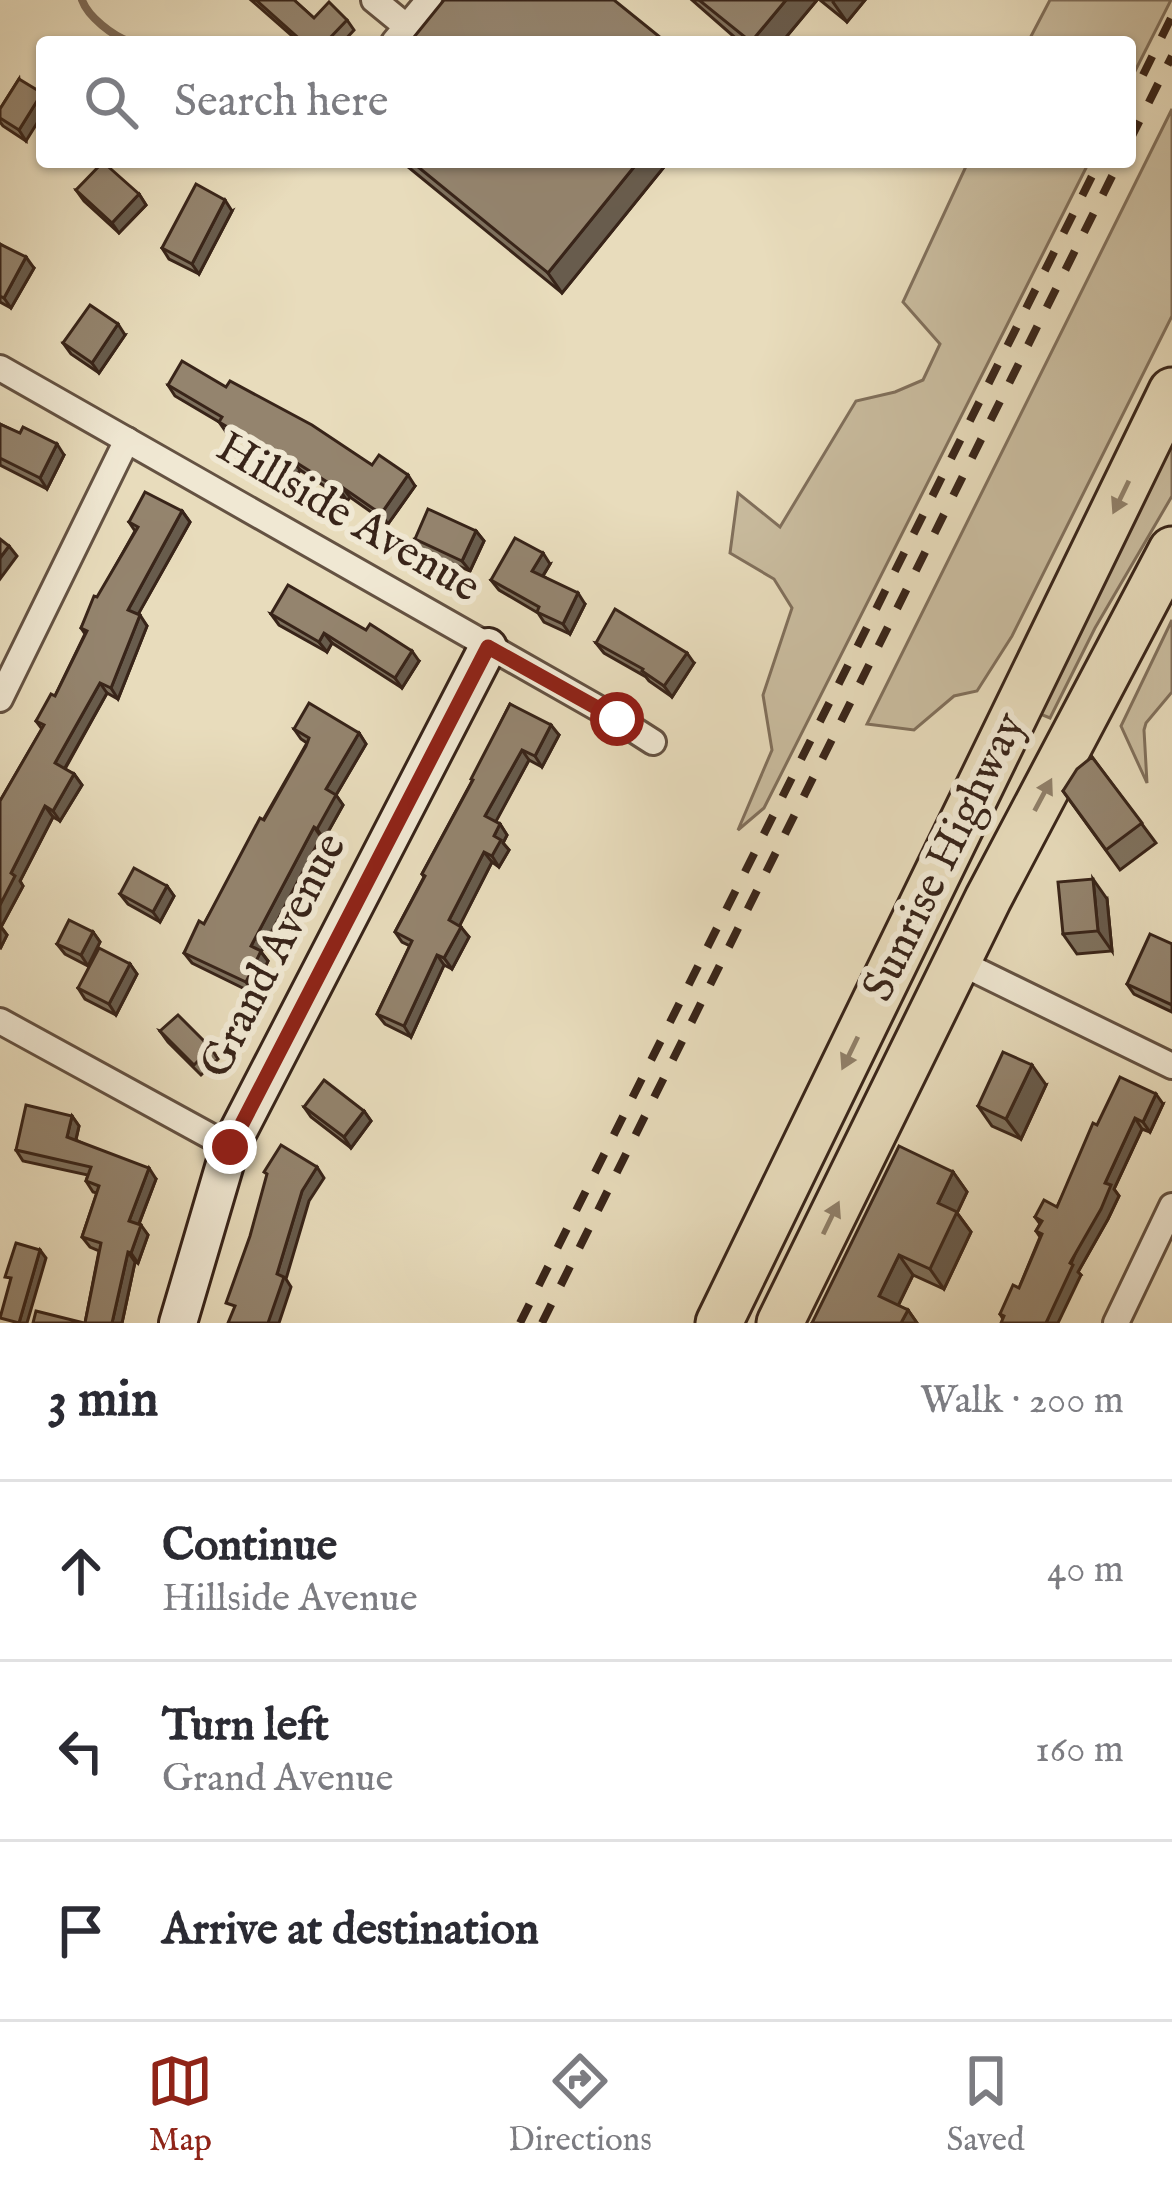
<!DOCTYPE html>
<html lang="en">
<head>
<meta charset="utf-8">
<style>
  :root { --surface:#fff; --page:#f2f2f3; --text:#2b2b33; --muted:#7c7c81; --line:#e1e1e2; --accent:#8f2418 }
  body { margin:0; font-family:"IM FELL English",serif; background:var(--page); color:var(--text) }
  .stop { position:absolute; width:36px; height:36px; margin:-27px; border:9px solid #8f2418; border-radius:50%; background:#fff }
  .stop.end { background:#8f2418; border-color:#fff; box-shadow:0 3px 12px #0008 }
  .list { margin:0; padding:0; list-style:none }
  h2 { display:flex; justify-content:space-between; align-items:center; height:156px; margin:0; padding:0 48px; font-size:51px }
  h2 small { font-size:39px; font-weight:400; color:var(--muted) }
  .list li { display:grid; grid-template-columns:78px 1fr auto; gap:36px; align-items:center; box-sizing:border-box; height:180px; padding:0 48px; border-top:3px solid var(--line) }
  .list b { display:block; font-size:45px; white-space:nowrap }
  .list p { margin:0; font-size:39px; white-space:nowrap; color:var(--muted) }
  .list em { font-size:39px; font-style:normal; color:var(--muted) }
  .icon { flex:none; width:66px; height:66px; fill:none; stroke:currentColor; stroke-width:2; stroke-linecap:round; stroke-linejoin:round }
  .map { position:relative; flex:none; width:1172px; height:1323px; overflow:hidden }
  .search { position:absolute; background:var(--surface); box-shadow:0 3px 9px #0004; left:36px; right:36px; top:36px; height:132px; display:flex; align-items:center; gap:30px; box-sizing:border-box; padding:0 42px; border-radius:12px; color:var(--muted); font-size:45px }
  .sheet { height:696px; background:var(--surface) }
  nav { display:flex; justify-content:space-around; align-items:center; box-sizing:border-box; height:168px; border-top:3px solid var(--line); background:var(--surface); font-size:33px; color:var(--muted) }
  nav a { display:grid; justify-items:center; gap:6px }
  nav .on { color:var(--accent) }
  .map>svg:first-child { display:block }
</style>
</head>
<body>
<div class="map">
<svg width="1172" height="1323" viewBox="0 0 1172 1323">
  <rect width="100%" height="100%" fill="#e8dcbc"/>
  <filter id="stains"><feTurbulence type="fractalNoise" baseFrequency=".00167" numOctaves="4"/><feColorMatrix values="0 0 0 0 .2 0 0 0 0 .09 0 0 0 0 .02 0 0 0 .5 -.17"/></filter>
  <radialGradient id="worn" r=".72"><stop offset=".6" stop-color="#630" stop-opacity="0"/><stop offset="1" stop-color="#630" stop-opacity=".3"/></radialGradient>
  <g fill="#cabda0" stroke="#81705c" stroke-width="3">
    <path d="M 1050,0 L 1171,0 L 1130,81 L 1130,42 L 1028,42 Z"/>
    <path d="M 1172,109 L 1172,316 L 1012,636 L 977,691 L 954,696 L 914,730 L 867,724 Z"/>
    <path d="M 968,162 L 1089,162 L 764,808 L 738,830 L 772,750 L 763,695 L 792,608 L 774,579 L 730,553 L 738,493 L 780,527 L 856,401 L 895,392 L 923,380 L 940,344 L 903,302 Z"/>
    <path d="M 1172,432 L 1172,496 L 1095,628 L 1050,718 L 1040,714 L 1053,675 Z"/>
    <path d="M 1172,620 L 1172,692 L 1146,723 L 1144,730 L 1147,783 L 1121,726 Z"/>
  </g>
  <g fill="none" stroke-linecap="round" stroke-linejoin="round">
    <path stroke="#7e6d5a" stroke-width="8" d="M 82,0 C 88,17 113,36 130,42"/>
    <g stroke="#645242" stroke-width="30">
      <g id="street">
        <path d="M 374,0 L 407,27"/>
        <path d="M 394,42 L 429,0"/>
        <path d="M 0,368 L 617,719 L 653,742"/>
        <path d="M 0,699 L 127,440"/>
        <path d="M 957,961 L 1172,1066"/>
        <path d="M 0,1021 L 230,1147"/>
        <path d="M 1116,1323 L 1172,1206"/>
      </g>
    </g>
    <g stroke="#382419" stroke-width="42">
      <path id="secondary" d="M 178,1323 L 230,1147 L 488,647"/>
    </g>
    <g stroke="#382419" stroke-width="51">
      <g id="highway">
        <path d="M 719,1323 L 1172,391"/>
        <path d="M 780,1323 L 988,899 L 1172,550"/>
      </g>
    </g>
    <use href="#street" stroke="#f0e8d3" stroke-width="24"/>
    <use href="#secondary" stroke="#f0e8d3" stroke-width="36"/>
    <use href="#highway" stroke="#e8dcbc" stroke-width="45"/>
    <g stroke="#382419" stroke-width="8" stroke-dasharray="21 21" stroke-linecap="butt">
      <path d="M 1143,75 L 1172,16"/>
      <path d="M 1130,140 L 1172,56"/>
      <path d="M 520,1323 L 1099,162"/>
      <path d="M 542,1323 L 1119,162"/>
    </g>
  </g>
  <g fill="#7f725f" stroke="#382419" stroke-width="3">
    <path d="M 251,0 L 294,0 L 314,18 L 347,20 L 354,30 L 343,42 L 299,42 Z"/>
    <path d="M 692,0 L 817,0 L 782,42 L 740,42 Z"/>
    <path d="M 820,0 L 865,0 L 847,22 Z"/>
    <path d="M 19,79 L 26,141 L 3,126 L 0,122 L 0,109 Z"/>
    <path d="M 402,162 L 668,162 L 562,293 Z"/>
    <path d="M 76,190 L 139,194 L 146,205 L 119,233 L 84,201 Z"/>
    <path d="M 232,211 L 199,274 L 169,259 L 162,248 Z"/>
    <path d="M 0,244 L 34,268 L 11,308 L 0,302 Z"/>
    <path d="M 125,335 L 99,373 L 71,354 L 63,343 Z"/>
    <path d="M 168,385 L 226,387 L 372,465 L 415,486 L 388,524 L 350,497 L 347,501 L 300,470 L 296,477 L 268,462 L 263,454 L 226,432 L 219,422 L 175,396 Z"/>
    <path d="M 0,424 L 64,455 L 47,489 L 0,465 Z"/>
    <path d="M 182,511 L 190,522 L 138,614 L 147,626 L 118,699 L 107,693 L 65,769 L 74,774 L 82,785 L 60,821 L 53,817 L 20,881 L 23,886 L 1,927 L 7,935 L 0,949 L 0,801 L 42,729 L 36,721 L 55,696 L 85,634 L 81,628 L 135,531 L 129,522 Z"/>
    <path d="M 476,531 L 484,541 L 470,571 L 422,550 L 415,539 Z"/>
    <path d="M 550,564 L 543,576 L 585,604 L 570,634 L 544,622 L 538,613 L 499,590 L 491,580 Z"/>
    <path d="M 271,614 L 419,661 L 402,688 L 332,643 L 327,652 L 279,625 Z"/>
    <path d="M 596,643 L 694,663 L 672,697 L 649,681 L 646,677 L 604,653 Z"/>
    <path d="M 510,704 L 559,735 L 542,767 L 529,760 L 495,822 L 500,824 L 507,835 L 503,843 L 509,850 L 499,867 L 492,862 L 459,926 L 469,937 L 452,969 L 444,965 L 411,1037 L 385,1024 L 377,1014 L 410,946 L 402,942 L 395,932 L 424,877 L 422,874 L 472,781 Z"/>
    <path d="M 294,729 L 359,733 L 366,744 L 336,795 L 343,805 L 324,839 L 321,837 L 261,952 L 268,961 L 253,993 L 192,963 L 184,953 L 204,924 L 307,743 L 301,739 Z"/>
    <path d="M 1092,757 L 1156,843 L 1120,870 L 1063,791 Z"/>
    <path d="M 167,886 L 174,896 L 160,922 L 128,904 L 120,894 Z"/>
    <path d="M 1107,899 L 1112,951 L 1077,954 L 1063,934 Z"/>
    <path d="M 93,932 L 100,942 L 88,966 L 65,954 L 57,944 Z"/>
    <path d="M 1172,944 L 1172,1012 L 1134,994 L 1127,984 Z"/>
    <path d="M 130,964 L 137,974 L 116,1015 L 85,999 L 78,988 Z"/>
    <path d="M 160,1031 L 211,1048 L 218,1059 L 201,1075 L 168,1042 Z"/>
    <path d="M 1046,1085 L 1021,1139 L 992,1126 L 978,1106 Z"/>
    <path d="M 1163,1104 L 1150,1132 L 1142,1129 L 1114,1189 L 1119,1196 L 1108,1219 L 1078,1272 L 1081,1275 L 1003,1319 L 1000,1314 L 1019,1288 L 1040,1237 L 1036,1231 L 1040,1224 L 1035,1217 L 1057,1207 L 1097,1125 Z"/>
    <path d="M 304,1107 L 364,1111 L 371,1121 L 351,1148 L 311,1117 Z"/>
    <path d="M 72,1116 L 79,1126 L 76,1140 L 156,1179 L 139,1224 L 148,1235 L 138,1263 L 135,1262 L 122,1323 L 85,1323 L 99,1251 L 90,1247 L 82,1237 L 97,1193 L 93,1192 L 86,1181 L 88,1175 L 23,1161 L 16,1150 Z"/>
    <path d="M 953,1172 L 967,1192 L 957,1213 L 971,1232 L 944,1289 L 913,1275 L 898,1306 L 908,1310 L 917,1323 L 812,1323 Z"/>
  </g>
  <g fill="#685c4d" stroke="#382419" stroke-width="3">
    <path d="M 786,0 L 817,0 L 782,42 L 751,42 Z"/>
    <path d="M 834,0 L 865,0 L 847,22 L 833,2 Z"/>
    <path d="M 42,93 L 42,115 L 26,141 L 19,130 Z"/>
    <path d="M 638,162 L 668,162 L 562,293 L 548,273 Z"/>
    <path d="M 139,194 L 146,205 L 119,233 L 112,223 Z"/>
    <path d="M 225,200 L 232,211 L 199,274 L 192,264 Z"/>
    <path d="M 26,257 L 34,268 L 11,308 L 4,298 Z"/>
    <path d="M 118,324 L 125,335 L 99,373 L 92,363 Z"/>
    <path d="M 57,444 L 64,455 L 47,489 L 40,478 Z"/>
    <path d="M 292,460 L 300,470 L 296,477 L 289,466 Z"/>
    <path d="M 408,475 L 415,486 L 388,524 L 381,514 Z"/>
    <path d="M 342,487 L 350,497 L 347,501 L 340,490 Z"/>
    <path d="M 182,511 L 190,522 L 135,620 L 128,610 Z"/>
    <path d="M 476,531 L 484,541 L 470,571 L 462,561 Z"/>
    <path d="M 9,546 L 17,556 L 0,579 L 0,558 Z"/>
    <path d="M 543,553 L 550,564 L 539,582 L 532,571 Z"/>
    <path d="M 578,593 L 585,604 L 570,634 L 563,624 Z"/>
    <path d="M 140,615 L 147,626 L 118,699 L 111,688 Z"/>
    <path d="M 324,633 L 332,643 L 327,652 L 319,642 Z"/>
    <path d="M 412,651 L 419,661 L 402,688 L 395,678 Z"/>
    <path d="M 687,653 L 694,663 L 672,697 L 664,686 Z"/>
    <path d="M 100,683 L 107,693 L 62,773 L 55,763 Z"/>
    <path d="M 551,725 L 559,735 L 542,767 L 535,756 Z"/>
    <path d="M 359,733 L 366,744 L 336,795 L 343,805 L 324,839 L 317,829 L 326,789 Z"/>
    <path d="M 522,750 L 529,760 L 493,827 L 485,816 Z"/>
    <path d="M 74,774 L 82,785 L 60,821 L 53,811 Z"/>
    <path d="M 45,806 L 53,817 L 20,881 L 23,886 L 1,927 L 7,935 L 0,949 L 0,905 L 11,873 Z"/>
    <path d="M 500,824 L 507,835 L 503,843 L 509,850 L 499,867 L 492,856 L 494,836 Z"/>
    <path d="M 314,827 L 321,837 L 261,952 L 268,961 L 253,993 L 246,982 L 251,946 Z"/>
    <path d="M 484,852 L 492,862 L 457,931 L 449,920 Z"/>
    <path d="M 1093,879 L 1107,899 L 1112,951 L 1098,931 Z"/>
    <path d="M 167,886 L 174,896 L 160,922 L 153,912 Z"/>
    <path d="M 461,927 L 469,937 L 452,969 L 444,958 Z"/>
    <path d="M 93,932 L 100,942 L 88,966 L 81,955 Z"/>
    <path d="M 437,955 L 444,965 L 411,1037 L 404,1026 Z"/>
    <path d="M 130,964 L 137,974 L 116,1015 L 109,1004 Z"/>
    <path d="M 1032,1065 L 1046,1085 L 1021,1139 L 1006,1119 Z"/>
    <path d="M 1156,1094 L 1163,1104 L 1150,1132 L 1143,1122 Z"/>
    <path d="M 364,1111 L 371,1121 L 351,1148 L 344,1137 Z"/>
    <path d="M 72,1116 L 79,1126 L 74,1147 L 67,1137 Z"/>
    <path d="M 1135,1118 L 1142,1129 L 1114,1189 L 1119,1196 L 1108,1219 L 1078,1272 L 1081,1275 L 1058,1323 L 1046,1323 L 1105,1183 Z"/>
    <path d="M 317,1167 L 324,1178 L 309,1201 L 286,1279 L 291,1287 L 279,1323 L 268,1323 L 277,1274 L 302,1191 Z"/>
    <path d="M 149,1168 L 156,1179 L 136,1231 L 129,1221 Z"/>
    <path d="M 953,1172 L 967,1192 L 957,1213 L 971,1232 L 944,1289 L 930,1269 L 938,1203 Z"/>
    <path d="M 141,1225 L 148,1235 L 138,1263 L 131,1253 Z"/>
    <path d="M 40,1250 L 46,1258 L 27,1323 L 19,1323 Z"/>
    <path d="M 128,1252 L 135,1262 L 122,1323 L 112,1323 Z"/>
    <path d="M 899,1255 L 913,1275 L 893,1316 L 879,1296 Z"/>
    <path d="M 908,1310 L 917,1323 L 901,1323 Z"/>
  </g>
  <g fill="#94846e" stroke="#382419" stroke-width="3">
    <path d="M 256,0 L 294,0 L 314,18 L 329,2 L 347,20 L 326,42 L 303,42 Z"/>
    <path d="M 444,0 L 614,0 L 666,42 L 410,42 Z"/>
    <path d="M 699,0 L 786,0 L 751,42 Z"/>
    <path d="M 19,79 L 42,93 L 19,130 L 0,118 L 0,109 Z"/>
    <path d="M 103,162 L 139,194 L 112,223 L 76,190 Z"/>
    <path d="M 412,162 L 638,162 L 548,273 Z"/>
    <path d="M 196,184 L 225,200 L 192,264 L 162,248 Z"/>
    <path d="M 0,244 L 26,257 L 4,298 L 0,296 Z"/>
    <path d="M 90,305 L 118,324 L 92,363 L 63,343 Z"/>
    <path d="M 182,361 L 226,387 L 230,381 L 312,425 L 372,465 L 379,455 L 408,475 L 381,514 L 342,487 L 340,490 L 292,460 L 289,466 L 261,451 L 263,448 L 219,422 L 222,417 L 168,385 Z"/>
    <path d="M 0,424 L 20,433 L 23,427 L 57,444 L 40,478 L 0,458 Z"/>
    <path d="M 145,492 L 182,511 L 128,610 L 140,615 L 111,688 L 100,683 L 55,763 L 74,774 L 53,811 L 45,806 L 11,873 L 15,876 L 0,905 L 0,801 L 44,725 L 36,721 L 51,694 L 55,696 L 87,631 L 81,628 L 94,596 L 97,597 L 138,527 L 129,522 Z"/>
    <path d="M 428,509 L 476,531 L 462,561 L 415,539 Z"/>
    <path d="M 515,538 L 543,553 L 532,571 L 578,593 L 563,624 L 537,612 L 539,607 L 491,580 Z"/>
    <path d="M 0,539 L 9,546 L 0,558 Z"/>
    <path d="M 288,585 L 366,630 L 370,624 L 412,651 L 395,678 L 324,633 L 319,642 L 271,614 Z"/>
    <path d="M 615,609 L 687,653 L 664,686 L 642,671 L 643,669 L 596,643 Z"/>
    <path d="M 309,703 L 359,733 L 326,789 L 336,795 L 317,829 L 314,827 L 251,946 L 261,951 L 246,982 L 184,953 L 199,921 L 204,924 L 260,818 L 264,820 L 306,746 L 309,738 L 294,729 Z"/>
    <path d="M 510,704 L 551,725 L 535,756 L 522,750 L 485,816 L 500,824 L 494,836 L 501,840 L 492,856 L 484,852 L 449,920 L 461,927 L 444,958 L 437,955 L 404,1026 L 377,1014 L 412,941 L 395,932 L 425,876 L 422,874 L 473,780 L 471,779 Z"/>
    <path d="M 1092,757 L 1142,823 L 1106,850 L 1063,791 L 1077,769 Z"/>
    <path d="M 134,868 L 167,886 L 153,912 L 120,894 Z"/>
    <path d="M 1093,879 L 1098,931 L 1063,934 L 1058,882 Z"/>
    <path d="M 69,920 L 93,932 L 81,955 L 57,944 Z"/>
    <path d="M 1150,934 L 1172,944 L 1172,1005 L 1127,984 Z"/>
    <path d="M 99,948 L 130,964 L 109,1004 L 78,988 Z"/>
    <path d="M 178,1015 L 211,1048 L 194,1065 L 160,1031 Z"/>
    <path d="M 1003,1052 L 1032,1065 L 1006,1119 L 978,1106 Z"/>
    <path d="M 1120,1077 L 1156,1094 L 1143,1122 L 1135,1118 L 1105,1183 L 1111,1185 L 1101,1209 L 1070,1263 L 1073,1265 L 1046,1323 L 1001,1323 L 1004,1316 L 1000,1314 L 1013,1285 L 1019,1288 L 1042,1234 L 1036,1231 L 1042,1221 L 1035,1217 L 1044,1200 L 1057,1207 L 1093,1123 L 1097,1125 Z"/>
    <path d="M 324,1080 L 364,1111 L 344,1137 L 304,1107 Z"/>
    <path d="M 26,1105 L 72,1116 L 67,1137 L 149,1168 L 129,1221 L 141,1225 L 131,1253 L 128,1252 L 112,1323 L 85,1323 L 101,1243 L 82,1237 L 99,1186 L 86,1181 L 91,1167 L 16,1150 Z"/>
    <path d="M 281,1145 L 317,1167 L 302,1191 L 277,1274 L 284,1277 L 268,1323 L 228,1323 L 235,1306 L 226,1303 L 250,1236 L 267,1174 L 264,1172 Z"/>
    <path d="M 899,1146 L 953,1172 L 938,1203 L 957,1212 L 930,1269 L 899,1255 L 879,1296 L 908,1310 L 901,1323 L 812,1323 Z"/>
    <path d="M 16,1243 L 40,1250 L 19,1323 L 0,1318 L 11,1278 L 5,1277 Z"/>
    <path d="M 36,1311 L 84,1323 L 33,1323 Z"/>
  </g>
  <defs><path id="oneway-solid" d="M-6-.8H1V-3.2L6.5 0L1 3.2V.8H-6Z" transform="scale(3)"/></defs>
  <g fill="#90806a">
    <use href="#oneway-solid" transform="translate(1121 497) rotate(116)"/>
    <use href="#oneway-solid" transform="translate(1043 795) rotate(-62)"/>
    <use href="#oneway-solid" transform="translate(850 1053) rotate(116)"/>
    <use href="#oneway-solid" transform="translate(831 1218) rotate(-64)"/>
  </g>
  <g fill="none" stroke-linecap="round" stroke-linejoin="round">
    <path stroke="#8f2418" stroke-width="15" d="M 230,1147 L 488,647 L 617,719"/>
  </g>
  <g text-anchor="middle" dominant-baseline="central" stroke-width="12" stroke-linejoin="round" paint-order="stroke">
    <g font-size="45" fill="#382419" stroke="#f0e8d3">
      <text transform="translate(348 518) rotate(30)">Hillside Avenue</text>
      <text transform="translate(945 857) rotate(-64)">Sunrise Highway</text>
      <text transform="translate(274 956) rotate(-63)">Grand Avenue</text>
    </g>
  </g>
  <rect width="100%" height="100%" filter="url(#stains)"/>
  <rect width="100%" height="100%" fill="url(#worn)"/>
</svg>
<div class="stop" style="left:617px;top:719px"></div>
<div class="stop end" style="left:230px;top:1147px"></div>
<div class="search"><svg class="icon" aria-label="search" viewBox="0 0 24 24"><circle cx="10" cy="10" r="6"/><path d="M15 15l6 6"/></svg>Search here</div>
</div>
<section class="sheet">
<h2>3 min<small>Walk · 200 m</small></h2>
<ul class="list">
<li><svg class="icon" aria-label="ahead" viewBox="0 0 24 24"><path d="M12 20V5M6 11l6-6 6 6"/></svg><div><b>Continue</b><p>Hillside Avenue</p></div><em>40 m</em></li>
<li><svg class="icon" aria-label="left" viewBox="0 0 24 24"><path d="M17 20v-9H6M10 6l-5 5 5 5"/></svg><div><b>Turn left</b><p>Grand Avenue</p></div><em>160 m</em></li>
<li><svg class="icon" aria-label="arrive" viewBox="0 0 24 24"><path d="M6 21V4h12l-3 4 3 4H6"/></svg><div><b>Arrive at destination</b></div></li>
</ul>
</section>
<nav>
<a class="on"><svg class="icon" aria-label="map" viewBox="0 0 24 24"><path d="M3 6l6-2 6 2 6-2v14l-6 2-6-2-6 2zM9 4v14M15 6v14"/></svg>Map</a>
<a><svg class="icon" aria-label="directions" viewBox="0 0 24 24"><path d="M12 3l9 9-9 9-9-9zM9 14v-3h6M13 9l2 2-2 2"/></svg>Directions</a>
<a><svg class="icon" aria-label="saved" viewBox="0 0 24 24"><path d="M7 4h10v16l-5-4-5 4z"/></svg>Saved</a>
</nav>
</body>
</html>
